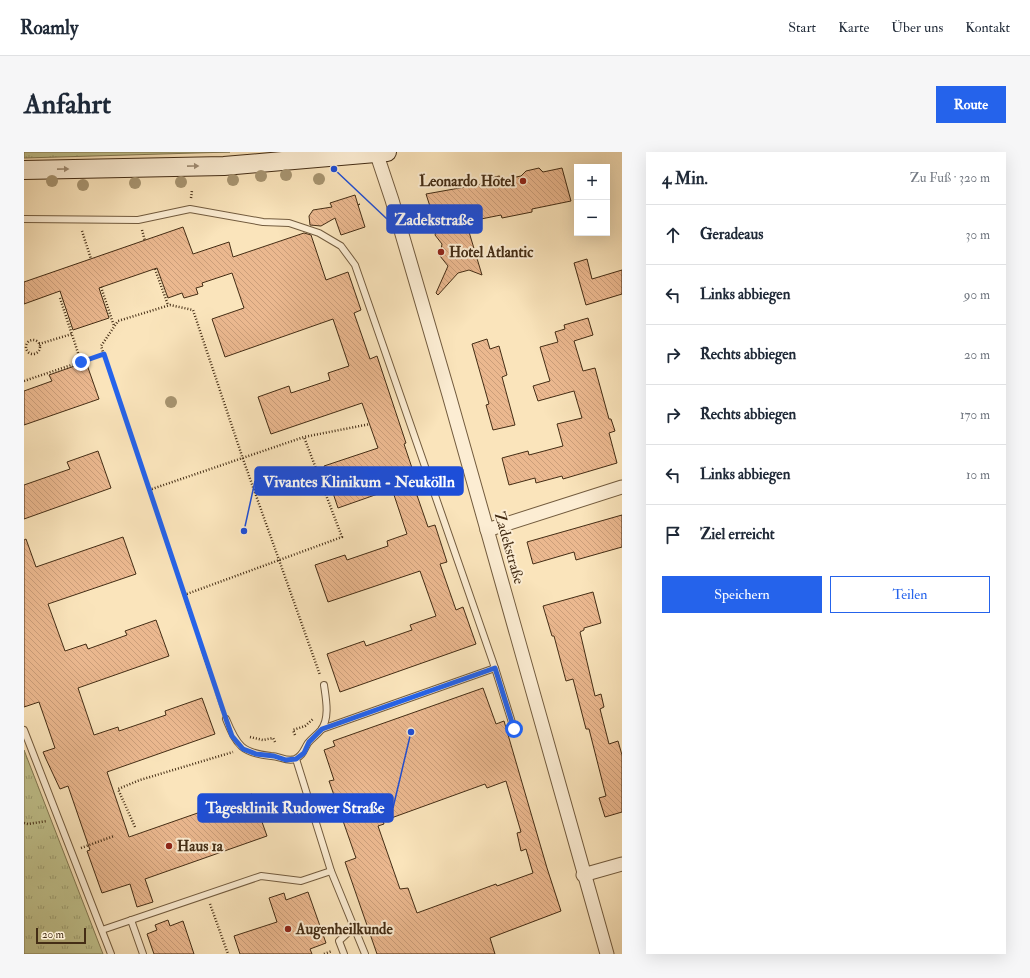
<!DOCTYPE html>
<html lang="de">
<head>
<meta charset="utf-8">
<style>
  :root { --surface:#fff; --page:#f6f6f7; --text:#1f2937; --muted:#747a83; --line:#e0e1e3; --accent:#2563eb }
  body { margin:0; font-family:"IM FELL Double Pica",serif; background:var(--page); color:var(--text) }
  .controls { position:absolute; right:12px; top:12px; display:grid; overflow:hidden; border-radius:0px; box-shadow:0 4px 16px #0002 }
  .controls button { width:36px; height:36px; display:grid; place-items:center; padding:0; border:0; border-bottom:1px solid var(--line); background:var(--surface); color:var(--text); font:20px sans-serif }
  .scale { position:absolute; left:12px; bottom:10px; width:50px; box-sizing:border-box; padding-left:4px; border:2px solid #442d15; border-top:0; font-size:11px; line-height:14px; white-space:nowrap; color:#442d15; -webkit-text-stroke:3px #fcedd3; paint-order:stroke }
  .stop { position:absolute; width:12px; height:12px; margin:-9px; border:3px solid #2563eb; border-radius:50%; background:#fff }
  .stop.end { background:#2563eb; border-color:#fff; box-shadow:0 1px 4px #0008 }
  .list { margin:0; padding:0; list-style:none }
  h2 { display:flex; justify-content:space-between; align-items:center; height:52px; margin:0; padding:0 16px; font-size:17px }
  h2 small { font-size:13px; font-weight:400; color:var(--muted) }
  .list li { display:grid; grid-template-columns:26px 1fr auto; gap:12px; align-items:center; box-sizing:border-box; height:60px; padding:0 16px; border-top:1px solid var(--line) }
  .list b { display:block; font-size:15px; white-space:nowrap }
  .list em { font-size:13px; font-style:normal; color:var(--muted) }
  .actions { display:flex; gap:8px; padding:12px 16px }
  .actions a { flex:1; padding:9px 0; border:1px solid var(--accent); border-radius:0px; text-align:center; font-size:14px; color:var(--accent) }
  .actions .main { background:var(--accent); color:#fff }
  .icon { flex:none; width:22px; height:22px; fill:none; stroke:currentColor; stroke-width:2; stroke-linecap:round; stroke-linejoin:round }
  .map { position:relative; flex:none; width:598px; height:802px; overflow:hidden; border-radius:0px }
  header { display:flex; align-items:center; gap:24px; box-sizing:border-box; height:56px; padding:0 20px; background:var(--surface); border-bottom:1px solid var(--line) }
  header strong { font-size:19px }
  nav { display:flex; gap:22px; margin-inline-start:auto; font-size:14px }
  .intro { display:flex; align-items:center; justify-content:space-between; box-sizing:border-box; height:96px; padding:0 24px }
  h1 { margin:0; font-size:28px }
  .button { padding:10px 18px; border-radius:0px; background:var(--accent); color:#fff; font-size:14px; font-weight:700 }
  main { display:flex; gap:24px; padding:0 24px }
  aside { flex:1; background:var(--surface); border-radius:0px; box-shadow:0 4px 16px #0002 }
  .map>svg:first-child { display:block }
</style>
</head>
<body>
<header>
<strong>Roamly</strong>
<nav><a>Start</a><a>Karte</a><a>Über uns</a><a>Kontakt</a></nav>
</header>
<div class="intro"><h1>Anfahrt</h1><a class="button">Route</a></div>
<main>
<div class="map">
<svg width="598" height="802" viewBox="0 0 598 802">
  <defs>
    <pattern id="grass-tufts" width="24" height="20" patternUnits="userSpaceOnUse"><rect width="24" height="20" fill="#c1c38e"/><path d="M3 7l-1-3M5 7V3M7 7l1-3M15 17l-1-3M17 17v-4M19 17l1-3" fill="none" stroke="#9e9f73"/></pattern>
    <pattern id="building-back-hatch" width="6" height="6" patternUnits="userSpaceOnUse"><rect width="6" height="6" fill="#ebb88f"/><path d="M-1 5l2 2M0 0l6 6M5-1l2 2" fill="none" stroke="#cb9e7a"/></pattern>
  </defs>
  <rect width="100%" height="100%" fill="#fae4bb"/>
  <filter id="stains"><feTurbulence type="fractalNoise" baseFrequency=".005" numOctaves="4"/><feColorMatrix values="0 0 0 0 .2 0 0 0 0 .09 0 0 0 0 .02 0 0 0 .5 -.17"/></filter>
  <radialGradient id="worn" r=".72"><stop offset=".6" stop-color="#630" stop-opacity="0"/><stop offset="1" stop-color="#630" stop-opacity=".3"/></radialGradient>
  <g fill="url(#grass-tufts)" stroke="#827852">
    <path d="M 0,0 L 206,0 L 0,6 Z"/>
    <path d="M 0,598 L 79,802 L 0,802 Z"/>
  </g>
  <g fill="url(#building-back-hatch)" stroke="#442d15" fill-rule="evenodd">
    <path d="M 515,16 L 519,20 L 538,16 L 547,49 L 508,57 L 508,60 L 478,66 L 477,63 L 442,70 L 458,123 L 445,118 L 434,121 L 414,143 L 412,141 L 424,114 L 416,104 L 418,92 L 411,83 L 413,76 L 402,42 L 458,32 L 463,27 L 475,24 L 482,27 L 497,24 L 502,19 Z"/>
    <path d="M 331,43 L 334,53 L 336,52 L 334,53 L 341,75 L 317,83 L 311,66 L 297,74 L 286,73 L 285,64 L 289,58 L 308,55 L 306,51 Z"/>
    <path d="M 159,75 L 169,102 L 205,90 L 209,105 L 280,81 L 287,83 L 302,128 L 324,120 L 337,158 L 330,161 L 346,207 L 353,204 L 382,291 L 380,292 L 391,325 L 387,326 L 404,375 L 411,373 L 423,410 L 416,412 L 432,458 L 439,455 L 452,492 L 316,540 L 303,502 L 340,489 L 342,494 L 388,478 L 386,473 L 412,464 L 396,419 L 304,450 L 291,413 L 321,403 L 323,408 L 364,394 L 363,389 L 383,382 L 368,337 L 314,356 L 300,314 L 354,296 L 338,251 L 247,282 L 234,245 L 265,234 L 267,241 L 306,228 L 304,221 L 325,214 L 309,167 L 201,205 L 188,167 L 220,156 L 208,121 L 178,131 L 179,134 L 172,136 L 174,142 L 160,146 L 158,141 L 144,146 L 133,116 L 75,136 L 85,166 L 49,178 L 36,139 L 0,152 L 0,130 Z"/>
    <path d="M 563,107 L 568,127 L 598,118 L 598,142 L 562,153 L 550,111 Z"/>
    <path d="M 564,166 L 569,183 L 550,189 L 559,219 L 571,216 L 585,267 L 587,267 L 591,279 L 585,281 L 593,311 L 539,327 L 538,324 L 512,331 L 511,326 L 485,333 L 478,306 L 504,299 L 505,303 L 539,294 L 533,272 L 558,266 L 550,239 L 514,249 L 509,234 L 526,229 L 516,195 L 534,190 L 531,180 L 541,177 L 540,173 Z"/>
    <path d="M 463,187 L 466,197 L 475,194 L 483,223 L 478,225 L 491,273 L 469,278 L 462,253 L 465,252 L 448,192 Z"/>
    <path d="M 62,210 L 75,247 L 0,273 L 0,239 L 28,229 L 25,223 Z"/>
    <path d="M 74,299 L 87,336 L 0,367 L 0,333 L 46,317 L 43,310 Z"/>
    <path d="M 598,363 L 598,395 L 552,408 L 550,400 L 509,412 L 503,390 Z"/>
    <path d="M 99,385 L 112,422 L 24,452 L 41,499 L 62,492 L 64,497 L 103,483 L 101,479 L 132,468 L 145,504 L 54,536 L 70,583 L 94,575 L 95,579 L 142,563 L 141,559 L 178,546 L 191,582 L 83,620 L 105,685 L 228,642 L 243,684 L 121,727 L 129,750 L 113,755 L 106,732 L 78,741 L 63,699 L 66,698 L 44,634 L 36,637 L 22,607 L 19,600 L 31,596 L 15,550 L 0,555 L 0,388 L 2,387 L 12,415 Z"/>
    <path d="M 569,440 L 577,471 L 560,476 L 560,478 L 556,480 L 571,544 L 577,542 L 580,555 L 576,557 L 585,592 L 594,589 L 598,603 L 598,660 L 581,665 L 575,646 L 582,644 L 565,577 L 562,577 L 549,527 L 542,529 L 530,484 L 528,484 L 519,454 Z"/>
    <path d="M 459,536 L 472,572 L 480,569 L 523,716 L 537,759 L 466,786 L 471,802 L 353,802 L 321,710 L 332,706 L 305,629 L 310,628 L 300,598 L 311,594 L 309,589 ZM 482,629 L 497,680 L 493,681 L 497,699 L 502,697 L 509,721 L 473,734 L 472,732 L 393,761 L 384,736 L 376,737 L 354,674 L 360,672 L 359,669 L 461,632 L 463,636 Z"/>
    <path d="M 284,740 L 302,791 L 286,797 L 288,802 L 216,802 L 210,784 L 253,770 L 245,746 L 260,741 L 262,748 Z"/>
    <path d="M 144,768 L 146,774 L 159,769 L 170,802 L 130,802 L 123,782 L 133,778 L 131,773 Z"/>
  </g>
  <g fill="none" stroke-linecap="round" stroke-linejoin="round">
    <g stroke="#725b3e" stroke-width="8">
      <g id="service">
        <path d="M 0,67 L 114,68 L 166,57 L 239,70 L 265,71 L 295,81 L 317,94 L 331,113 L 471,516 L 298,577"/>
        <path d="M 471,516 L 490,577"/>
        <path d="M 202,567 C 213,594 218,601 247,604 C 256,604 262,610 271,607 C 279,604 280,597 284,591 C 288,586 293,583 297,578 C 306,566 302,547 300,533"/>
        <path d="M 0,578 L 87,802"/>
        <path d="M 272,607 L 307,719 L 341,802"/>
        <path d="M 107,768 L 119,802"/>
        <path d="M 78,778 L 237,724 L 277,729 L 307,719"/>
        <path d="M 320,802 L 315,789 L 331,774"/>
      </g>
    </g>
    <g stroke="#725b3e" stroke-width="15">
      <g id="minor">
        <path d="M 352,0 L 368,48 L 425,243 L 583,802"/>
        <path d="M 463,378 L 598,335"/>
        <path d="M 559,723 L 598,712"/>
      </g>
    </g>
    <g stroke="#442d15" stroke-width="20">
      <path id="secondary" d="M 0,18 L 200,14 L 363,0"/>
    </g>
    <g stroke="#442d15" stroke-width="2.5" stroke-dasharray="1 2" stroke-linecap="butt">
      <path d="M 167,46 L 168,38"/>
      <path d="M 118,78 L 121,89"/>
      <path d="M 58,79 L 67,107"/>
      <path d="M 131,117 L 144,153"/>
      <path d="M 77,135 L 90,174"/>
      <path d="M 36,146 L 57,210"/>
      <circle cx="9" cy="195" r="7"/>
      <path d="M 15,192 L 48,182"/>
      <path d="M 0,229 L 80,202"/>
      <path d="M 125,338 L 280,285 L 346,272"/>
      <path d="M 160,443 L 318,385 L 280,285"/>
      <path d="M 198,558 L 77,194 L 94,169 L 146,153 L 169,158 L 219,307 L 296,523"/>
      <path d="M 271,583 L 269,578 L 281,574 L 289,567"/>
      <path d="M 226,585 L 239,588 L 249,586 L 251,590"/>
      <path d="M 0,671 L 4,672 L 23,669"/>
      <path d="M 111,675 L 94,637 L 116,628 L 209,600"/>
      <path d="M 57,696 L 90,684"/>
      <path d="M 186,752 L 204,802"/>
      <path d="M 300,802 L 308,799"/>
    </g>
    <use href="#service" stroke="#fcedd3" stroke-width="6"/>
    <use href="#minor" stroke="#fcedd3" stroke-width="13"/>
    <use href="#secondary" stroke="#fcedd3" stroke-width="18"/>
  </g>
  <g fill="#a79470">
    <circle cx="262" cy="23" r="6"/>
    <circle cx="237" cy="24" r="6"/>
    <circle cx="295" cy="27" r="6"/>
    <circle cx="209" cy="28" r="6"/>
    <circle cx="28" cy="29" r="6"/>
    <circle cx="157" cy="30" r="6"/>
    <circle cx="111" cy="31" r="6"/>
    <circle cx="59" cy="33" r="6"/>
    <circle cx="147" cy="250" r="6"/>
  </g>
  <defs><path id="oneway-solid" d="M-6-.8H1V-3.2L6.5 0L1 3.2V.8H-6Z"/></defs>
  <g fill="#a08d74">
    <use href="#oneway-solid" transform="translate(169 14) rotate(-1)"/>
    <use href="#oneway-solid" transform="translate(39 17) rotate(-1)"/>
  </g>
  <g fill="none" stroke-linecap="round" stroke-linejoin="round">
    <path stroke="#2563eb" stroke-width="5" d="M 57,210 L 80,202 L 202,567 L 208,584 L 219,597 L 232,602 L 250,604 L 262,608 L 272,607 L 280,601 L 285,590 L 298,577 L 471,516 L 490,577"/>
  </g>
  <g fill="#8f2418" stroke="#fcedd3" stroke-width="1.5">
    <circle cx="499" cy="29" r="4"/>
    <circle cx="417" cy="100" r="4"/>
    <circle cx="145" cy="694" r="4"/>
    <circle cx="264" cy="777" r="4"/>
  </g>
  <g text-anchor="middle" dominant-baseline="central" stroke-width="4" stroke-linejoin="round" paint-order="stroke">
    <g font-size="15" font-weight="bold" fill="#442d15" stroke="#fcedd3" text-anchor="start">
      <text x="491" y="29" text-anchor="end">Leonardo Hotel</text>
      <text x="425" y="100">Hotel Atlantic</text>
      <text x="153" y="694">Haus 1a</text>
      <text x="272" y="777">Augenheilkunde</text>
    </g>
    <g font-size="15" fill="#442d15" stroke="#fcedd3">
      <text transform="translate(485 396) rotate(74)">Zadekstraße</text>
    </g>
  </g>
  <path fill="none" stroke="#1d4ed8" stroke-width="1.5" d="M310 17L363 67M220 379L231 329M387 580L369 656"/>
  <g fill="#1d4ed8" stroke="#fcedd3" stroke-width="1.5">
    <circle cx="310" cy="17" r="4"/>
    <circle cx="220" cy="379" r="4"/>
    <circle cx="387" cy="580" r="4"/>
  </g>
  <g fill="#1d4ed8" stroke="#1d4ed8" stroke-width="1.5">
    <rect x="363" y="53" width="95" height="28" rx="4"/>
    <rect x="231" y="315" width="208" height="28" rx="4"/>
    <rect x="174" y="642" width="195" height="28" rx="4"/>
  </g>
  <g font-size="16" text-anchor="middle" font-weight="bold" fill="#fff">
    <text x="410" y="73">Zadekstraße</text>
    <text x="335" y="335">Vivantes Klinikum - Neukölln</text>
    <text x="271" y="661">Tagesklinik Rudower Straße</text>
  </g>
  <rect width="100%" height="100%" filter="url(#stains)"/>
  <rect width="100%" height="100%" fill="url(#worn)"/>
</svg>
<div class="controls">
<button>+</button>
<button>−</button>
</div>
<div class="scale">20 m</div>
<div class="stop" style="left:490px;top:577px"></div>
<div class="stop end" style="left:57px;top:210px"></div>
</div>
<aside>
<h2>4 Min.<small>Zu Fuß · 320 m</small></h2>
<ul class="list">
<li><svg class="icon" aria-label="ahead" viewBox="0 0 24 24"><path d="M12 20V5M6 11l6-6 6 6"/></svg><div><b>Geradeaus</b></div><em>30 m</em></li>
<li><svg class="icon" aria-label="left" viewBox="0 0 24 24"><path d="M17 20v-9H6M10 6l-5 5 5 5"/></svg><div><b>Links abbiegen</b></div><em>90 m</em></li>
<li><svg class="icon" aria-label="right" viewBox="0 0 24 24"><path d="M7 20v-9h11M14 6l5 5-5 5"/></svg><div><b>Rechts abbiegen</b></div><em>20 m</em></li>
<li><svg class="icon" aria-label="right" viewBox="0 0 24 24"><path d="M7 20v-9h11M14 6l5 5-5 5"/></svg><div><b>Rechts abbiegen</b></div><em>170 m</em></li>
<li><svg class="icon" aria-label="left" viewBox="0 0 24 24"><path d="M17 20v-9H6M10 6l-5 5 5 5"/></svg><div><b>Links abbiegen</b></div><em>10 m</em></li>
<li><svg class="icon" aria-label="arrive" viewBox="0 0 24 24"><path d="M6 21V4h12l-3 4 3 4H6"/></svg><div><b>Ziel erreicht</b></div></li>
</ul>
<div class="actions"><a class="main">Speichern</a><a>Teilen</a></div>
</aside>
</main>
</body>
</html>
